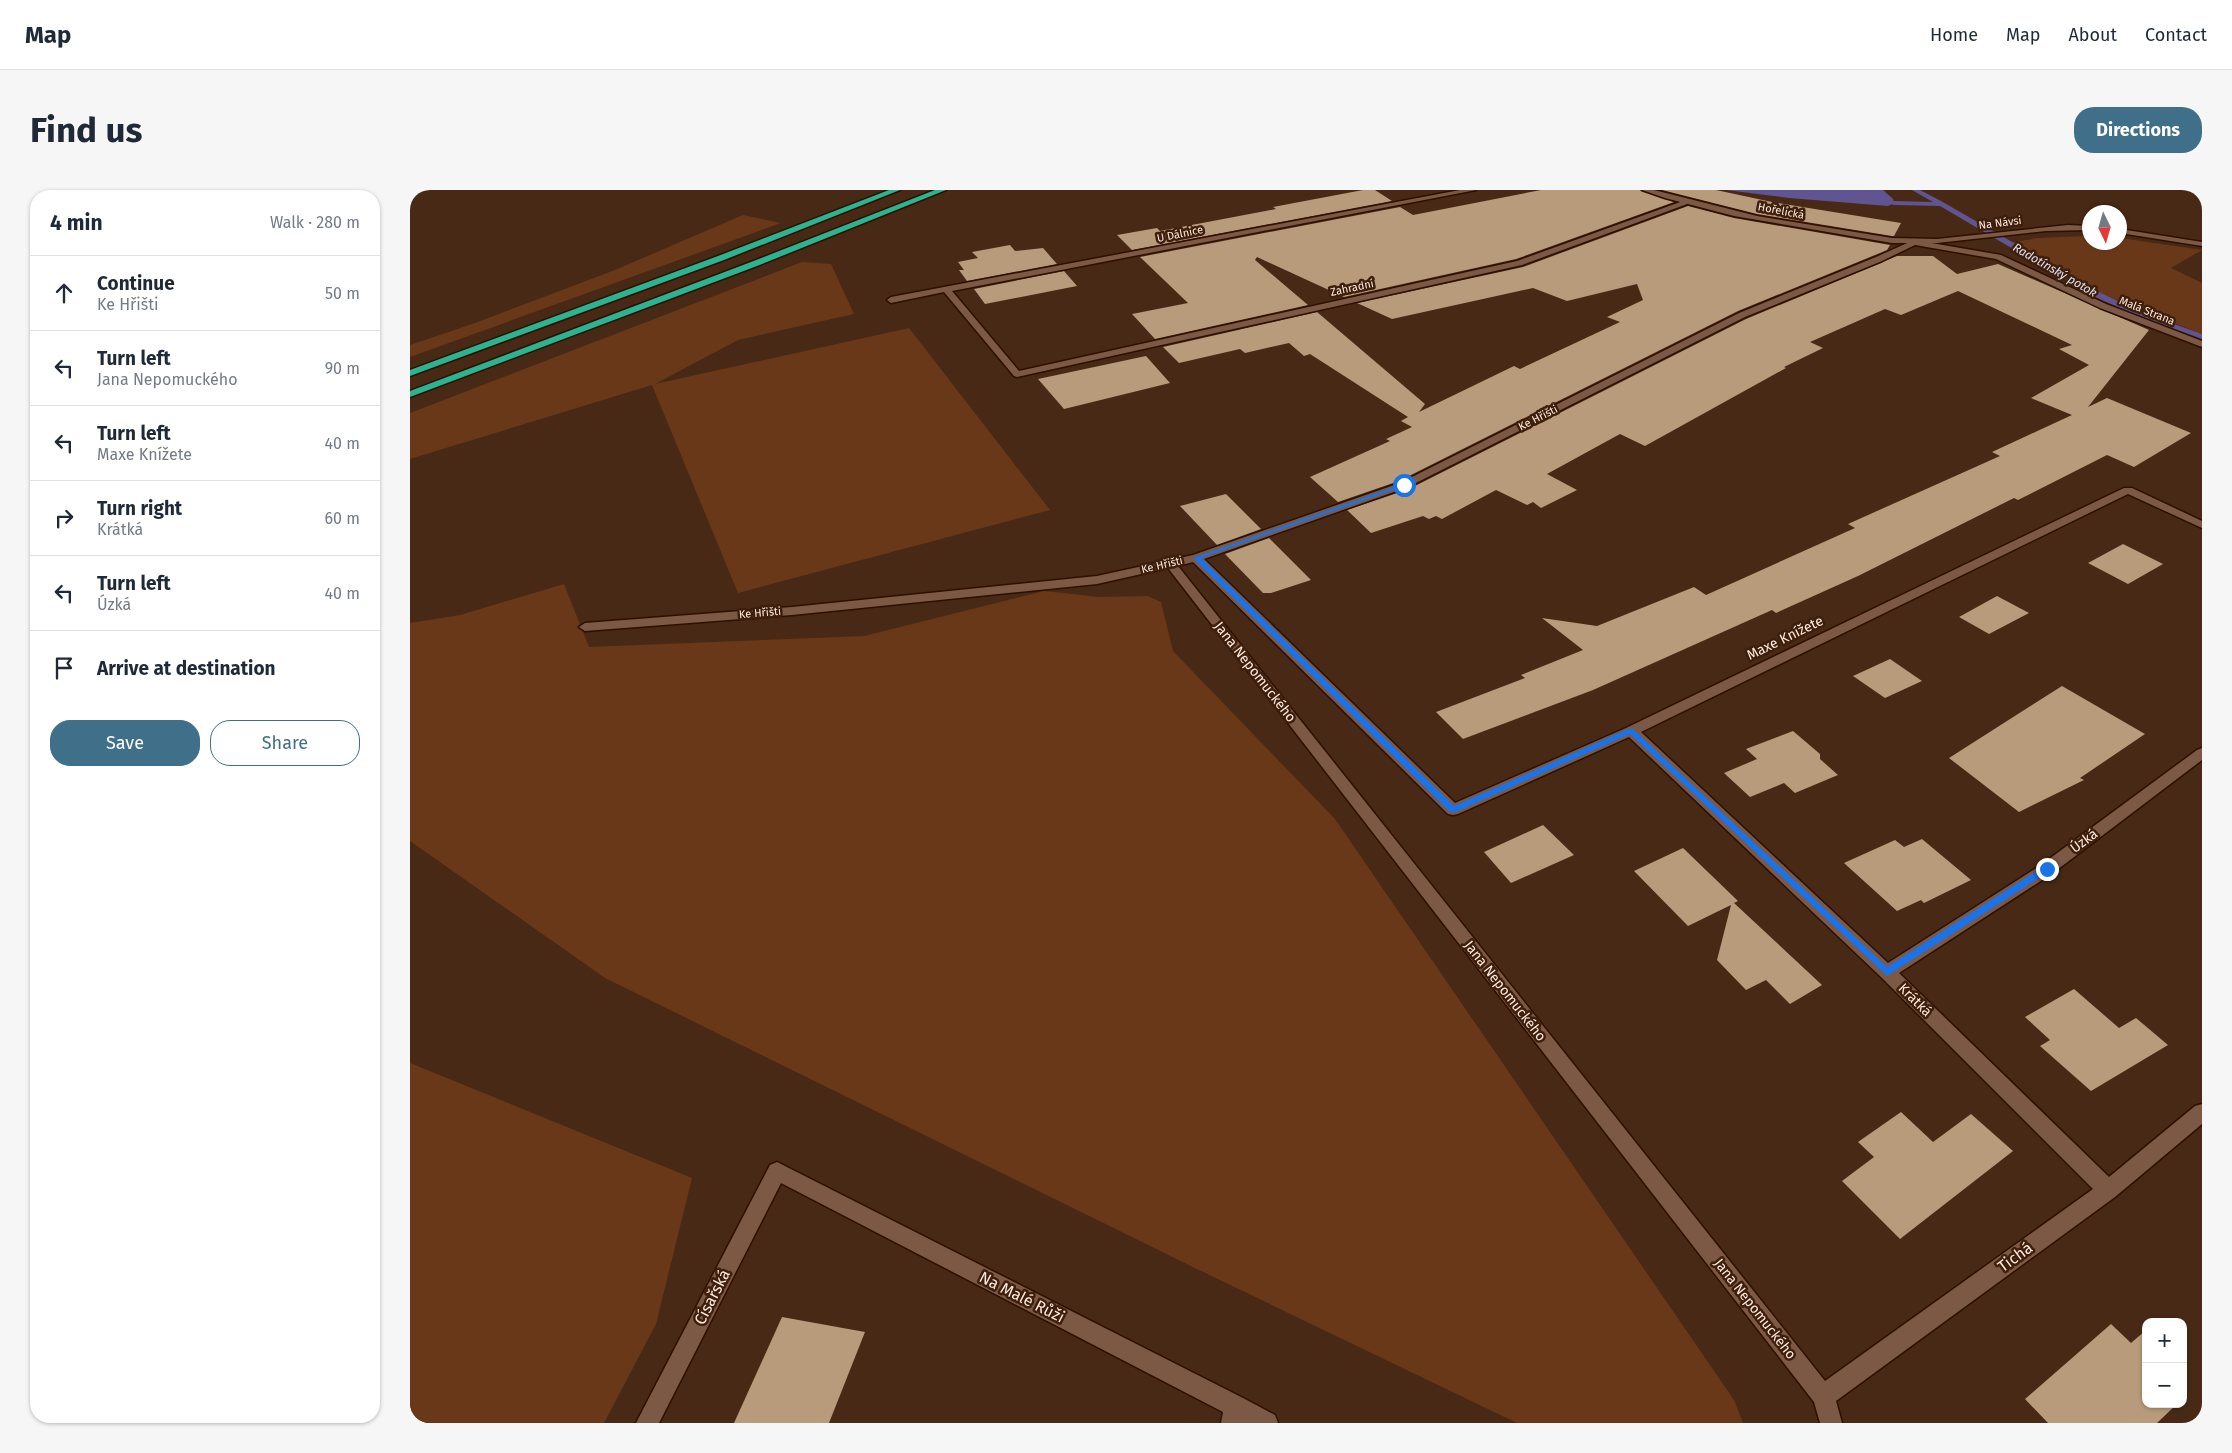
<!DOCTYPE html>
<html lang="en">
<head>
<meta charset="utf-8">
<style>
  :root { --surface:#fff; --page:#f6f6f7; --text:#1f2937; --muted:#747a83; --line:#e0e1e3; --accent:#406f8a }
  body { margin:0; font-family:"Fira Sans",sans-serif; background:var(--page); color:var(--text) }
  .controls { position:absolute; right:15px; bottom:15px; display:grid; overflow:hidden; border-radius:10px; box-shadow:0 1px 4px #0004 }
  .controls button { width:45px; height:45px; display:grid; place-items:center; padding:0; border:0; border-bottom:1px solid var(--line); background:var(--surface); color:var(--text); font:25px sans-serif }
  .compass { position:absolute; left:1672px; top:15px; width:45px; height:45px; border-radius:50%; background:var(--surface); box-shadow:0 1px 4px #0004; rotate:175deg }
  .stop { position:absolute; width:15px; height:15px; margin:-11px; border:4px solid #1a73e8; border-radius:50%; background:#fff }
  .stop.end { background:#1a73e8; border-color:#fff; box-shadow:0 1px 5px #0008 }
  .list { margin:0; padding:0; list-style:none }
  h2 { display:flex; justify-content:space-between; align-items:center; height:65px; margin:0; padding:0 20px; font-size:21px }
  h2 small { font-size:16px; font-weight:400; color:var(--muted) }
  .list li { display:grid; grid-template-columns:32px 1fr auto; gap:15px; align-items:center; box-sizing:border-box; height:75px; padding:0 20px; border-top:1px solid var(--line) }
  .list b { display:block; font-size:19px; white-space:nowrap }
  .list p { margin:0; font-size:16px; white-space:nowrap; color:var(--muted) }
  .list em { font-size:16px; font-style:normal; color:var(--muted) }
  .actions { display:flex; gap:10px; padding:15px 20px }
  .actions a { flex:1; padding:11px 0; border:1px solid var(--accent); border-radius:20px; text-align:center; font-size:18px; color:var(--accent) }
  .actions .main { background:var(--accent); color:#fff }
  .icon { flex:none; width:28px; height:28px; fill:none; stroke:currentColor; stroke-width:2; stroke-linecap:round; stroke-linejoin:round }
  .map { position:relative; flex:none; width:1792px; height:1233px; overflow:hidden; border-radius:20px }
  header { display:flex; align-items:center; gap:30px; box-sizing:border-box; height:70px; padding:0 25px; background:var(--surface); border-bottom:1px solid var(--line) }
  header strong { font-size:24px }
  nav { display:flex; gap:28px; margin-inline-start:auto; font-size:18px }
  .intro { display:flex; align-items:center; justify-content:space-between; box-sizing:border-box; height:120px; padding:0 30px }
  h1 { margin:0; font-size:35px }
  .button { padding:12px 22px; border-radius:20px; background:var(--accent); color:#fff; font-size:18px; font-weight:700 }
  main { display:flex; gap:30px; padding:0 30px }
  aside { flex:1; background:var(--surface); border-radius:20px; box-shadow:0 1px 4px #0004 }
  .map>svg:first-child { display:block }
</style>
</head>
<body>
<header>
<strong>Map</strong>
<nav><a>Home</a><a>Map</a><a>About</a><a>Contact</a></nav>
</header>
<div class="intro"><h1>Find us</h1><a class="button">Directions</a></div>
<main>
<aside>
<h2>4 min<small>Walk · 280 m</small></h2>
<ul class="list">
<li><svg class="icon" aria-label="ahead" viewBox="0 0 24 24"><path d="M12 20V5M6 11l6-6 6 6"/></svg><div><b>Continue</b><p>Ke Hřišti</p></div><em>50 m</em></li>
<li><svg class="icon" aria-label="left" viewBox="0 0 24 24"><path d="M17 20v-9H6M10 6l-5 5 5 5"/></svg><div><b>Turn left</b><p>Jana Nepomuckého</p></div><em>90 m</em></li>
<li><svg class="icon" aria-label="left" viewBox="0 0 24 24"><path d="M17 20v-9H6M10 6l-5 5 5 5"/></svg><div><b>Turn left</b><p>Maxe Knížete</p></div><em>40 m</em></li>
<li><svg class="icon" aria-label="right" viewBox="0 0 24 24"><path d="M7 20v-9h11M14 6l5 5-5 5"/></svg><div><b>Turn right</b><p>Krátká</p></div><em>60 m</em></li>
<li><svg class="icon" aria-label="left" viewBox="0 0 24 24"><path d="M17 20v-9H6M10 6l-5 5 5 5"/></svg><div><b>Turn left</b><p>Úzká</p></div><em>40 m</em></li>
<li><svg class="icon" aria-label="arrive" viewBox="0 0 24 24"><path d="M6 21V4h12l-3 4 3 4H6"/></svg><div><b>Arrive at destination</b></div></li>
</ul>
<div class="actions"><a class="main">Save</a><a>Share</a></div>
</aside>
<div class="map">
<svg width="1792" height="1233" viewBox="0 0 1792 1233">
  <rect width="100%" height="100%" fill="#482915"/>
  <g fill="#693818">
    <path d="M 333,25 L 371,33 L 0,167 L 0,155 L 65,133 L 205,80 Z"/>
    <path d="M 1679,46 L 1680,52 L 1710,52 L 1710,48 L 1792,60 L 1761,78 L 1792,93 L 1792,144 L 1680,100 L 1598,53 L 1628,48 Z"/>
    <path d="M 392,72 L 421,74 L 444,124 L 328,150 L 245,194 L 499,138 L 640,320 L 328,403 L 242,195 L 0,269 L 0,223 Z"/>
    <path d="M 154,394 L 179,457 L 454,446 L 634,401 L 689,407 L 738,406 L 751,412 L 763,461 L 925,629 L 1324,1210 L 1333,1233 L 1107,1233 L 787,1079 L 195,788 L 0,651 L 0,433 L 50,425 Z"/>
    <path d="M 0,873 L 282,988 L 246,1134 L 194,1233 L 0,1233 Z"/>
  </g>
  <path fill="#605491" d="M 1316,0 L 1473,0 L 1483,9 L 1484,13 L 1478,16 L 1379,8 Z"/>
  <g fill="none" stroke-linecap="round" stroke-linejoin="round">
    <path fill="#605491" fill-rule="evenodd" d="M 1502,0 L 1510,0 L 1531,11 L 1689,102 L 1728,121 L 1792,144 L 1792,149 L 1723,124 L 1683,106 L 1530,16 L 1484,15 L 1464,10 L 1467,8 L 1484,11 L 1523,12 Z"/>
  </g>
  <g fill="#b79b7a">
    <path d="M 953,0 L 965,0 L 982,11 L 722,60 L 707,45 L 747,38 L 750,41 L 866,19 L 863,17 Z"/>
    <path d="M 1131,0 L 1230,0 L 1264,12 L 1106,69 L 934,107 L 847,67 L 845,70 L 898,115 L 745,149 L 722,124 L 778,113 L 730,67 L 990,17 L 1003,25 Z"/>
    <path d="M 1252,0 L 1306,0 L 1362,12 L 1491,33 L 1484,46 L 1482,46 L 1347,24 Z"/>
    <path d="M 1278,16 L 1324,28 L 1480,55 L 1477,60 L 1465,65 L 1328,121 L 989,291 L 928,312 L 900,287 L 980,251 L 976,249 L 1002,237 L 991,231 L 998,227 L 900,164 L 894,166 L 879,153 L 835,163 L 830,159 L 769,173 L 753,157 L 907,122 L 1015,214 L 1009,222 L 1104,176 L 1110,179 L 1210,132 L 1197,127 L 1233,110 L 1227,94 L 1157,111 L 1123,98 L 982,129 L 947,113 L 1113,77 Z"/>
    <path d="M 600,55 L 605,61 L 633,58 L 647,74 L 557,91 L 549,80 L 554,80 L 548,72 L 568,68 L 562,62 Z"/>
    <path d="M 1487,66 L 1523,66 L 1547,84 L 1588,74 L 1739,140 L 1678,217 L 1697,208 L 1781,243 L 1724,277 L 1697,265 L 1608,310 L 1604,308 L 1448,386 L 1366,423 L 1362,420 L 1183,500 L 1053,549 L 1026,522 L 1115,488 L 1111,485 L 1173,460 L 1132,428 L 1187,436 L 1284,397 L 1296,405 L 1445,338 L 1438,334 L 1590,266 L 1582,262 L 1662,225 L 1621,208 L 1679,175 L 1649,159 L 1662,155 L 1548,101 L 1491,125 L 1475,119 L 1400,152 L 1413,158 L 1374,177 L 1376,178 L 1235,256 L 1210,244 L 1137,284 L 1167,300 L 1131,318 L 1123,312 L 1117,315 L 1086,300 L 1032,329 L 1026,326 L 1019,329 L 1013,326 L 961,343 L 937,320 L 999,299 L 1336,129 Z"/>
    <path d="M 654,81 L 667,96 L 575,114 L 564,99 Z"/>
    <path d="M 736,166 L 760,193 L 654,219 L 628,189 Z"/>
    <path d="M 816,304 L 851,339 L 807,355 L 770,316 Z"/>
    <path d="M 859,348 L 901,390 L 861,403 L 853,403 L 815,364 Z"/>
    <path d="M 1713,354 L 1753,374 L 1718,394 L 1678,373 Z"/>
    <path d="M 1587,406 L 1619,423 L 1579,444 L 1549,427 Z"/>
    <path d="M 1480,469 L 1512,491 L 1475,508 L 1443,486 Z"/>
    <path d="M 1652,496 L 1735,544 L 1670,588 L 1674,590 L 1609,622 L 1539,568 Z"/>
    <path d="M 1383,541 L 1410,564 L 1410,569 L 1428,585 L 1385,603 L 1374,593 L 1340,607 L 1314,583 L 1347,569 L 1336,559 Z"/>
    <path d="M 1133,635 L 1164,665 L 1101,693 L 1074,662 Z"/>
    <path d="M 1512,649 L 1561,690 L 1514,713 L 1511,710 L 1487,721 L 1434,673 L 1485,650 L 1494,657 Z"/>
    <path d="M 1273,658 L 1328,711 L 1324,713 L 1412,795 L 1380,814 L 1356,790 L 1336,800 L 1307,770 L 1321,715 L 1278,736 L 1224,681 Z"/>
    <path d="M 1664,799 L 1709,838 L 1726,828 L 1758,855 L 1681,901 L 1630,856 L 1640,850 L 1615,827 Z"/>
    <path d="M 1491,922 L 1523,952 L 1561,924 L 1603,961 L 1490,1049 L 1432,991 L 1464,967 L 1448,952 Z"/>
    <path d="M 372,1127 L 455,1142 L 419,1233 L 324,1233 Z"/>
    <path d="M 1701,1134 L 1721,1153 L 1736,1140 L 1736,1214 L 1767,1214 L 1747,1233 L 1638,1233 L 1615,1209 Z"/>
  </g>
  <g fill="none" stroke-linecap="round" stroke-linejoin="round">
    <g stroke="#2d1000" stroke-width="3">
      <g id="minor">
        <path d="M 1050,0 L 1066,0 L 542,101 L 609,181 L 1107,71 L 1273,11 L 1280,13 L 1112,75 L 607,187 L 604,186 L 534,102 L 481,113 L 477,110 L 481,107 Z"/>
        <path d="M 1504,50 L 1591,65 L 1696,114 L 1792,151 L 1792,157 L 1690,118 L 1586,69 L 1505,55 L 1472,71 L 1335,127 L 998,297 L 794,369 L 1045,613 L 1216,538 L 1714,298 L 1722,298 L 1792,331 L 1792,338 L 1718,304 L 1231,542 L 1478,773 L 1631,675 L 1787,560 L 1792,558 L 1792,570 L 1643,683 L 1489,783 L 1699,987 L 1785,916 L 1792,914 L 1792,934 L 1705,1007 L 1426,1211 L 1432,1233 L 1410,1233 L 1404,1212 L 758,378 L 687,394 L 382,425 L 175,441 L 169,437 L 175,433 L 382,417 L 687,386 L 783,365 L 990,293 L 1329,123 L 1466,67 ZM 783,372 L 1038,624 L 1043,625 L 1048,624 L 1219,547 L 1471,787 L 1683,999 L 1415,1191 L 768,376 Z"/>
        <path d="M 367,972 L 833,1208 L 865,1225 L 868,1233 L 811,1233 L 813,1222 L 371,993 L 249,1233 L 226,1233 L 360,975 Z"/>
      </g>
    </g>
    <g stroke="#2d1000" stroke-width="3">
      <g id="secondary">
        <path d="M 1232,0 L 1244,0 L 1347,26 L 1482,48 L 1527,49 L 1658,35 L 1680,36 L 1680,40 L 1636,41 L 1527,53 L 1482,53 L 1324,26 L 1255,8 Z"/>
        <path d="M 1710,39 L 1792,52 L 1792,56 L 1710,43 Z"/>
      </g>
    </g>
    <g stroke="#2d1000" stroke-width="3">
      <g id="motorway">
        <path d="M 479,0 L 490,0 L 314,70 L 0,186 L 0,180 L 308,66 Z"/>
        <path d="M 525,0 L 536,0 L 347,76 L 0,207 L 0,201 L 341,72 Z"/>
      </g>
    </g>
    <use href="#minor" fill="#7c5944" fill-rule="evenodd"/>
    <use href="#secondary" fill="#7c5944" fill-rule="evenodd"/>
    <use href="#motorway" fill="#2bb492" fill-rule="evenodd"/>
  </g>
  <path fill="#1a73e8" d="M 992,294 L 997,295 L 791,368 L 1044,616 L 1218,539 L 1223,539 L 1477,777 L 1634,676 L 1640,676 L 1640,681 L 1477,786 L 1220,544 L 1046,622 L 1040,622 L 783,368 Z"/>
  <g text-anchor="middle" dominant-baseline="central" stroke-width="5" stroke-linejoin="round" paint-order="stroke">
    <g font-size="11" fill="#fde8dc" stroke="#3d1f0b">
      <text transform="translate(1371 21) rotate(11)">Hořelická</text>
      <text transform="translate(1590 33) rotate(-7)">Na Návsi</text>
      <text transform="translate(770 44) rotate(-11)">U Dálnice</text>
      <text transform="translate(942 98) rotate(-12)">Zahradní</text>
      <text transform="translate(1737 121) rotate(22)">Malá Strana</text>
      <text transform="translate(1128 228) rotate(-27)">Ke Hřišti</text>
      <text transform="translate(752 375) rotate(-13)">Ke Hřišti</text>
      <text transform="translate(350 423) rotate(-5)">Ke Hřišti</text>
    </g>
    <g font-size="12" font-style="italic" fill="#e1def1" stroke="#3d1f0b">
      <text transform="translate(1645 80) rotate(30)">Radotínský potok</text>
    </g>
    <g font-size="14" fill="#fde8dc" stroke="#3d1f0b">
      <text transform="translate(1375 448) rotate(-26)">Maxe Knížete</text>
      <text transform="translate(845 482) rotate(52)">Jana Nepomuckého</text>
      <text transform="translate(1674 651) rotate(-37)">Úzká</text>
      <text transform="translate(1095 801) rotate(52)">Jana Nepomuckého</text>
      <text transform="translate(1505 810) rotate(45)">Krátká</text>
      <text transform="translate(1345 1119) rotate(52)">Jana Nepomuckého</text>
    </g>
    <g font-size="16" fill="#fde8dc" stroke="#3d1f0b">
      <text transform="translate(1605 1067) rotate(-36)">Tichá</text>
      <text transform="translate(302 1107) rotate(-63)">Císařská</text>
      <text transform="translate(612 1107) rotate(27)">Na Malé Růži</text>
    </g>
  </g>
</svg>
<div class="controls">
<button>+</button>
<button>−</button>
</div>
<svg class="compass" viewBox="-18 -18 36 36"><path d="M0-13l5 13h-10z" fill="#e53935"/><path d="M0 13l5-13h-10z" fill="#747a83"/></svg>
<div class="stop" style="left:994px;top:295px"></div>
<div class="stop end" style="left:1637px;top:679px"></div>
</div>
</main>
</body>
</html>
